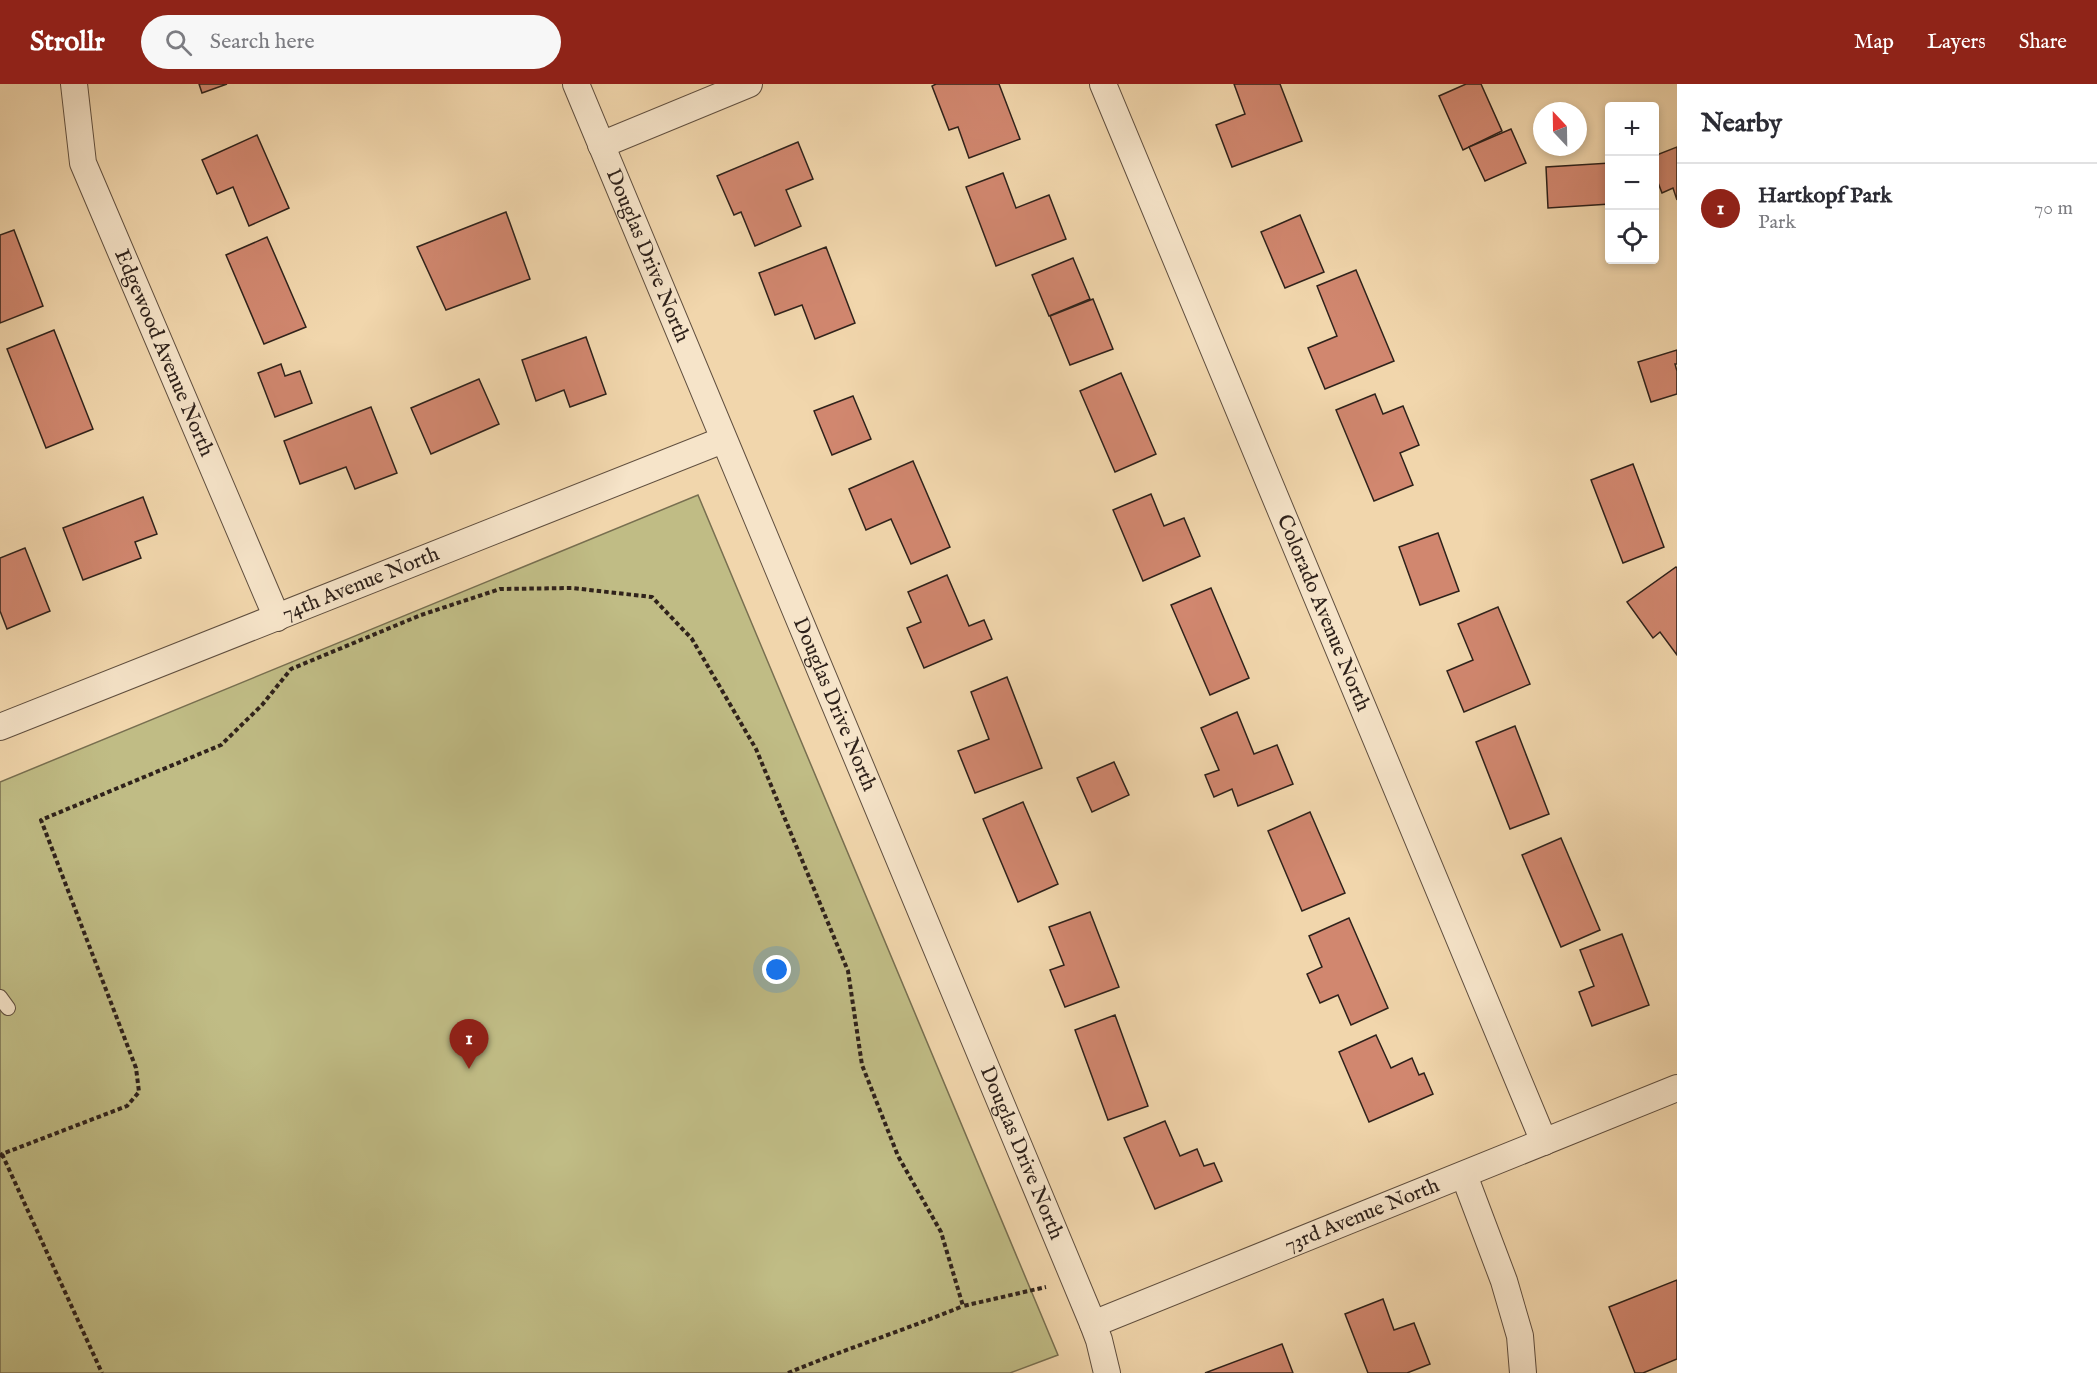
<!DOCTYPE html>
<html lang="en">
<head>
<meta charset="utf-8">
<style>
  :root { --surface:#fff; --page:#f7f7f7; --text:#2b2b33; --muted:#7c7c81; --line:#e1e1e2; --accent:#8f2418 }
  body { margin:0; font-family:"IM FELL English",serif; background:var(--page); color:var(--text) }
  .controls { position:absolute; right:18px; top:18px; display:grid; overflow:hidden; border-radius:6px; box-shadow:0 3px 9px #0003 }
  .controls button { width:54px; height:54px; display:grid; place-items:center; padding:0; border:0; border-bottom:2px solid var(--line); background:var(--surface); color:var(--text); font:30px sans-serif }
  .compass { position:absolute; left:1533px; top:18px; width:54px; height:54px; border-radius:50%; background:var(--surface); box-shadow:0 3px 9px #0003; rotate:338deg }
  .you { position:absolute; left:777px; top:886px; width:21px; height:21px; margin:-15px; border:4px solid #fff; border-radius:50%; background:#1a73e8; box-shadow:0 0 0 9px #1a73e833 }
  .badge { display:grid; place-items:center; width:39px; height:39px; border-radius:50%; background:var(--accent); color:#fff; font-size:20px; font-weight:700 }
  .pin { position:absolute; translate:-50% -50px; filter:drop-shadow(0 2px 3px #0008) }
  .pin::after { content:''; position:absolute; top:32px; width:21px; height:18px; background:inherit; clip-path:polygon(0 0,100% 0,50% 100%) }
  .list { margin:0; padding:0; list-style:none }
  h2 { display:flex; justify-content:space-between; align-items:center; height:78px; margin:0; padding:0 24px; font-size:26px }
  h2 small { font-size:20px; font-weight:400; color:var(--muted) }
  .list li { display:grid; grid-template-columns:39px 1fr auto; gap:18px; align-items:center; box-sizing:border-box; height:90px; padding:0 24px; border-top:2px solid var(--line) }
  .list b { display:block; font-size:22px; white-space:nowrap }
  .list p { margin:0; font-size:20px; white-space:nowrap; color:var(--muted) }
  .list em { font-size:20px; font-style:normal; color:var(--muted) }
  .icon { flex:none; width:33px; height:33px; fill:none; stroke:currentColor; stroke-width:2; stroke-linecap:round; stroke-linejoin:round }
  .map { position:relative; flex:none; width:1677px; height:1289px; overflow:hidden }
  header { display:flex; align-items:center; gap:36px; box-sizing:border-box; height:84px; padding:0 30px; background:var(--accent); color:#fff }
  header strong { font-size:28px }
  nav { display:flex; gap:33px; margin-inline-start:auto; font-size:21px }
  .search { width:420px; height:54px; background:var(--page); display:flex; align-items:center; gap:15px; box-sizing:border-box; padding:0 21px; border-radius:33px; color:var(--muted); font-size:22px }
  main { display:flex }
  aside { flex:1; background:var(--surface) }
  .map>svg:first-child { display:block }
</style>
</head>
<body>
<header>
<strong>Strollr</strong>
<div class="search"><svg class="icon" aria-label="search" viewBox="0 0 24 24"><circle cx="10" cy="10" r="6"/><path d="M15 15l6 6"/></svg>Search here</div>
<nav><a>Map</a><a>Layers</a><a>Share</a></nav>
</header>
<main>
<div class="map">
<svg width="1677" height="1289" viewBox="0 0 1677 1289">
  <rect width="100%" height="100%" fill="#f1d6ac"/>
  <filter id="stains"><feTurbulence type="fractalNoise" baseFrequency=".00333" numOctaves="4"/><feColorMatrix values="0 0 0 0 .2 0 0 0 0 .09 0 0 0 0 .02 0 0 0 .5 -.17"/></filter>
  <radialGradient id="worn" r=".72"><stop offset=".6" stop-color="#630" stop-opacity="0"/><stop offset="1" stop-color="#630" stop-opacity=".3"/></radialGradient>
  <path fill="#c0bc85" stroke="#786f50" stroke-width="1.5" d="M 698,411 L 1058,1271 L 1010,1289 L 0,1289 L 0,698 Z"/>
  <g fill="#d1876f" stroke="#2f221b" stroke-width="1.5">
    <path d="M 199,0 L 227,0 L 202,9 Z"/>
    <path d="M 936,0 L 999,0 L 1020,55 L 969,74 L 958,43 L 949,46 L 932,2 Z"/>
    <path d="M 1234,0 L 1280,0 L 1302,57 L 1232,83 L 1216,41 L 1245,30 Z"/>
    <path d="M 1466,0 L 1481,0 L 1502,47 L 1463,66 L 1439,12 Z"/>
    <path d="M 1511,45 L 1526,79 L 1485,97 L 1469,63 Z"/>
    <path d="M 257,51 L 289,124 L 249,142 L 233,103 L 217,110 L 202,76 Z"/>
    <path d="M 798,58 L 813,95 L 786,106 L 801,142 L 755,162 L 741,128 L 734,131 L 717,92 Z"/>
    <path d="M 1677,63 L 1677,116 L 1673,104 L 1662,109 L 1654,88 L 1654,72 Z"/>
    <path d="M 1610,79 L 1610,120 L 1548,124 L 1546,83 Z"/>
    <path d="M 1003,89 L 1016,124 L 1049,111 L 1066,155 L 996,182 L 966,103 Z"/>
    <path d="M 506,128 L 530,195 L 446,226 L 417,163 Z"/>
    <path d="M 1300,131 L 1324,188 L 1285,204 L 1261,148 Z"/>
    <path d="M 14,146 L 43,222 L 0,239 L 0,151 Z"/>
    <path d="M 267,153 L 306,243 L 264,260 L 226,171 Z"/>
    <path d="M 826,163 L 855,239 L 815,255 L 802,221 L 775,231 L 759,189 Z"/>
    <path d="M 1073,174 L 1090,215 L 1049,232 L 1032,191 Z"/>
    <path d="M 1356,186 L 1394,277 L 1325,305 L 1308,264 L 1337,252 L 1317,202 Z"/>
    <path d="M 1093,215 L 1113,265 L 1070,281 L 1050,232 Z"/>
    <path d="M 54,246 L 93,345 L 46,364 L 7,265 Z"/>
    <path d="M 586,253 L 606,310 L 570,323 L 564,306 L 536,317 L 522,276 Z"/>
    <path d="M 1677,266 L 1677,280 L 1675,280 L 1677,287 L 1677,310 L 1651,318 L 1638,278 Z"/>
    <path d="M 281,280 L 285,292 L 300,287 L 312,319 L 275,333 L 258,289 Z"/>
    <path d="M 1121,289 L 1156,370 L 1115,388 L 1080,307 Z"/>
    <path d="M 479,295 L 499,340 L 431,370 L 411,324 Z"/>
    <path d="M 1375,310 L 1383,330 L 1403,322 L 1419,361 L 1400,369 L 1413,401 L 1374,417 L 1336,326 Z"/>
    <path d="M 853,312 L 871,355 L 832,371 L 814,327 Z"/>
    <path d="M 371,323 L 397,389 L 355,405 L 346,383 L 300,400 L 284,357 Z"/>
    <path d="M 913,377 L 950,463 L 911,480 L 891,435 L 866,446 L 849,405 Z"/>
    <path d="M 1633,380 L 1664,463 L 1623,479 L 1591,396 Z"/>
    <path d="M 1151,410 L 1164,442 L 1184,434 L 1200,472 L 1143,497 L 1113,426 Z"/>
    <path d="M 143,413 L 157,450 L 135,458 L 141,474 L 83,496 L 63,444 Z"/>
    <path d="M 1438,449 L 1459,507 L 1420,521 L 1399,463 Z"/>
    <path d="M 25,464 L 50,527 L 7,545 L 0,527 L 0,474 Z"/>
    <path d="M 1676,483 L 1677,484 L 1677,571 L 1660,548 L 1653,554 L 1627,518 Z"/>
    <path d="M 947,491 L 969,542 L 984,536 L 992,555 L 924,584 L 907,544 L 921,538 L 908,508 Z"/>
    <path d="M 1211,504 L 1249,594 L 1210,611 L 1171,521 Z"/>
    <path d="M 1498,523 L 1530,600 L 1464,628 L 1447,587 L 1473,576 L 1458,540 Z"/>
    <path d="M 1007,593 L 1042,684 L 975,709 L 958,667 L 989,655 L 971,608 Z"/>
    <path d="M 1237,628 L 1254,670 L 1277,661 L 1293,700 L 1238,722 L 1232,705 L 1214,713 L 1205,691 L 1219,686 L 1201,644 Z"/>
    <path d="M 1515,642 L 1549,730 L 1510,745 L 1476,658 Z"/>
    <path d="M 1114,678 L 1129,711 L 1092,728 L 1077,694 Z"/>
    <path d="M 1023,718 L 1058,800 L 1018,818 L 983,735 Z"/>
    <path d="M 1310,728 L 1345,809 L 1302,827 L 1268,747 Z"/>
    <path d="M 1561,754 L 1600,846 L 1561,863 L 1522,771 Z"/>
    <path d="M 1090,828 L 1119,903 L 1065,923 L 1050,886 L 1064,881 L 1049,843 Z"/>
    <path d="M 1349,834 L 1388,924 L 1351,941 L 1338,911 L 1320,919 L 1307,890 L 1322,883 L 1309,852 Z"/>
    <path d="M 1622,850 L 1649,921 L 1592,942 L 1579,908 L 1594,902 L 1580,866 Z"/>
    <path d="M 1115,931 L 1148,1022 L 1108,1036 L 1075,946 Z"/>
    <path d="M 1376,951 L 1391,984 L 1412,974 L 1419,991 L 1424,989 L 1433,1010 L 1369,1038 L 1339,968 Z"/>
    <path d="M 1165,1037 L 1180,1072 L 1197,1065 L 1204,1082 L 1214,1079 L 1222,1097 L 1155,1125 L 1124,1054 Z"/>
    <path d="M 1677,1196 L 1677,1275 L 1643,1289 L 1635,1289 L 1609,1223 Z"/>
    <path d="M 1383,1215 L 1394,1246 L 1414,1239 L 1430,1280 L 1407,1289 L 1368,1289 L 1345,1230 Z"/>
    <path d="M 1282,1260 L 1293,1289 L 1205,1289 Z"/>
  </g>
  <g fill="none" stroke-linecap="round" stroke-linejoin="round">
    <g stroke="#604f3f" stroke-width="16">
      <path id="lane" d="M 0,913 L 8,924"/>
    </g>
    <g stroke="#604f3f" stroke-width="28">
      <g id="street">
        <path id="s1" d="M 74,0 L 83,79 L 277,534"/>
        <path id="s2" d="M 576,0 L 1093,1240 L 1099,1256 L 1107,1289"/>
        <path id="s3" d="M 1103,0 L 1544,1058"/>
        <path d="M 601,61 L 749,0"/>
        <path id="s4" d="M 0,643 L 723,356"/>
        <path d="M 1464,1091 L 1504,1197 L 1520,1252 L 1523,1289"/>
        <path id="s5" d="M 1093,1240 L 1677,1004"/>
      </g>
    </g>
    <g stroke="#2f221b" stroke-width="4" stroke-dasharray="4.5 3" stroke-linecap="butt">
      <path d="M 2,1070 L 102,1289"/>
      <path d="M 0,1073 L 2,1070 L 127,1022 L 139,1008 L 136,984 L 41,736 L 221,661 L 262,621 L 291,585 L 421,531 L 500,505 L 572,504 L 652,513 L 692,555 L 756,665 L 848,887 L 862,981 L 898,1072 L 941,1148 L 963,1222 L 1046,1203"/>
      <path d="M 788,1289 C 845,1265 905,1246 963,1222"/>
    </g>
    <use href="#lane" stroke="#f6e4c9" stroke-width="14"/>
    <use href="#street" stroke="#f6e4c9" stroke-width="26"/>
  </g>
  <g text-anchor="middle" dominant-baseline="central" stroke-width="5" stroke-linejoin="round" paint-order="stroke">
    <g font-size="21" fill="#2f221b" stroke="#f6e4c9">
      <text stroke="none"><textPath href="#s2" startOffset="186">Douglas Drive North</textPath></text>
      <text stroke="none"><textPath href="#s1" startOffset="286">Edgewood Avenue North</textPath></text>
      <text stroke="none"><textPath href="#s4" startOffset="388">74th Avenue North</textPath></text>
      <text stroke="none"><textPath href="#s3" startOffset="573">Colorado Avenue North</textPath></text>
      <text stroke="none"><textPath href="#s2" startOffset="672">Douglas Drive North</textPath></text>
      <text stroke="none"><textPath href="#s2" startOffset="1158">Douglas Drive North</textPath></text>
      <text stroke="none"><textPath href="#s5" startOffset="290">73rd Avenue North</textPath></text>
    </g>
  </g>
  <rect width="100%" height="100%" filter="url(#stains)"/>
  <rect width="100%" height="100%" fill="url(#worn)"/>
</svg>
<div class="controls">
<button>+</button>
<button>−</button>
<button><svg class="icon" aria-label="locate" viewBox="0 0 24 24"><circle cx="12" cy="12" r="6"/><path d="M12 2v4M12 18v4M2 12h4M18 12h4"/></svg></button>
</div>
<svg class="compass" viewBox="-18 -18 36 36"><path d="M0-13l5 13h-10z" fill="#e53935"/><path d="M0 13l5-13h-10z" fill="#7c7c81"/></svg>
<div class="you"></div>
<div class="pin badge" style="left:469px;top:985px">1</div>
</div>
<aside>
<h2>Nearby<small></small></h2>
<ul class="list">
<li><span class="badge">1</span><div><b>Hartkopf Park</b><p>Park</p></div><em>70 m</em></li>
</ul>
</aside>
</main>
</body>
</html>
